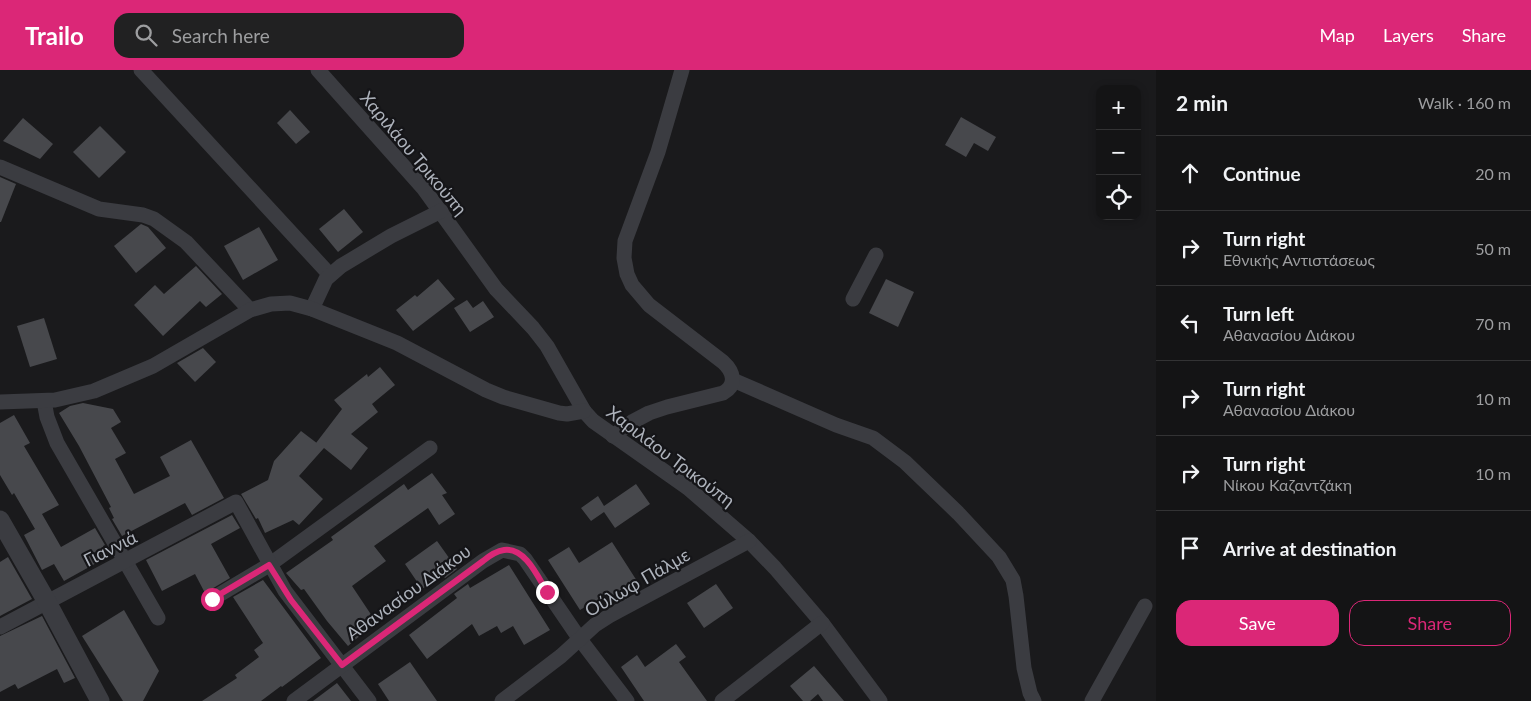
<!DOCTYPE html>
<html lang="en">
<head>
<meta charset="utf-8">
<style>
  :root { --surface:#141415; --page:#212122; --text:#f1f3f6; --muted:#9d9ea0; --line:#333334; --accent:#db2777 }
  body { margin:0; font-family:Lato,sans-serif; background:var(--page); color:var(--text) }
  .controls { position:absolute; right:15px; top:15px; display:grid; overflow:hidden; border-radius:10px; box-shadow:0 2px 8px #0003 }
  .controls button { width:45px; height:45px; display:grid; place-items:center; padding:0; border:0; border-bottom:1px solid var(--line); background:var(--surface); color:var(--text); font:25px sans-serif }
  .stop { position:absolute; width:15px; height:15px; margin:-11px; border:4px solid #db2777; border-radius:50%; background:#fff }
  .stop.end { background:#db2777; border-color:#fff; box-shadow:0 1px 5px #0008 }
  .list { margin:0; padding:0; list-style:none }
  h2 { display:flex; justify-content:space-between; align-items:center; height:65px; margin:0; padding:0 20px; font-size:21px }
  h2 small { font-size:16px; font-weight:400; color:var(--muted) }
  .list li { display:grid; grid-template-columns:32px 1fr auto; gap:15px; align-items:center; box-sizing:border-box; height:75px; padding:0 20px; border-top:1px solid var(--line) }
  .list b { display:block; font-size:19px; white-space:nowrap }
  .list p { margin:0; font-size:16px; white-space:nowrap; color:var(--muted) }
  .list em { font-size:16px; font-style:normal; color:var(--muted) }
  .actions { display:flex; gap:10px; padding:15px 20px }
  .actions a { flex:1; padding:11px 0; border:1px solid var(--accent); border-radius:15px; text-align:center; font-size:18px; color:var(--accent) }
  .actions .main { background:var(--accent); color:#fff }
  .icon { flex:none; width:28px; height:28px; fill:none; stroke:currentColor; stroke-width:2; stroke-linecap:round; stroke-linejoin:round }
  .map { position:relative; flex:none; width:1156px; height:631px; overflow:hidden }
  header { display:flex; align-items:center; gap:30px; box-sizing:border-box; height:70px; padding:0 25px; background:var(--accent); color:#fff }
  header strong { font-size:24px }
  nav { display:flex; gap:28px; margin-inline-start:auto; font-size:18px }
  .search { width:350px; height:45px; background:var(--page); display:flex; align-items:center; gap:12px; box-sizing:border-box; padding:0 18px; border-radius:15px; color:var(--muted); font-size:19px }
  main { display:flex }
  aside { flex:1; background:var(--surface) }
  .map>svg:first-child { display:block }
</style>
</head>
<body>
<header>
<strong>Trailo</strong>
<div class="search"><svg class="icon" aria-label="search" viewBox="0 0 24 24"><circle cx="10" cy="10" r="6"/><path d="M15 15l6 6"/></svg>Search here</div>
<nav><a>Map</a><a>Layers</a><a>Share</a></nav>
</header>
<main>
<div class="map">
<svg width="1156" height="631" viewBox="0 0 1156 631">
  <rect width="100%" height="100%" fill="#1a1a1c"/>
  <g fill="#47484c">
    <path d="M 290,40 L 310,62 L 296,74 L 277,53 Z"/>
    <path d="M 961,47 L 996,67 L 988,81 L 974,73 L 966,87 L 945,75 Z"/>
    <path d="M 23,48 L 53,74 L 40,89 L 3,71 Z"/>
    <path d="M 100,56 L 126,82 L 99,108 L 73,82 Z"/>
    <path d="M 0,107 L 16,114 L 1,152 L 0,152 Z"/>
    <path d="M 344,139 L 363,162 L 338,182 L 319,159 Z"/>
    <path d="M 141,154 L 148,157 L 166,178 L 136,203 L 114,176 Z"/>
    <path d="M 259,157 L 278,190 L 243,210 L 224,176 Z"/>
    <path d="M 196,196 L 222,224 L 206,237 L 200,231 L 163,266 L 134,235 L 155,215 L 164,224 Z"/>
    <path d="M 438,209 L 455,229 L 413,261 L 396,240 L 415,225 L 417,227 Z"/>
    <path d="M 886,209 L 914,222 L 898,257 L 869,243 Z"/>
    <path d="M 467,230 L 473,238 L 483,231 L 494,247 L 470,262 L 454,238 Z"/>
    <path d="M 44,248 L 57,289 L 30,297 L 17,256 Z"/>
    <path d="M 203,278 L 216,292 L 195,312 L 177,293 Z"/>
    <path d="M 380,297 L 395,315 L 372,334 L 378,342 L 351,364 L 368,378 L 351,400 L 324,378 L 299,406 L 323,429 L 299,455 L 293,450 L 265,463 L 258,448 L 256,449 L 241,424 L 268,410 L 274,391 L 301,361 L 322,377 L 316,373 L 342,339 L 334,330 L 367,304 L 368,307 Z"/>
    <path d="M 83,333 L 113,339 L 121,352 L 111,358 L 126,383 L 115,389 L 134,424 L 170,406 L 160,387 L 191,370 L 224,428 L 192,445 L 185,433 L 122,466 L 112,449 L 114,448 L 109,438 L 111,437 L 79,376 L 59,343 L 70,336 Z"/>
    <path d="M 14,345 L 30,373 L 24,376 L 59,435 L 42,444 L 61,477 L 95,458 L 105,475 L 103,476 L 109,486 L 64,511 L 54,494 L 42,500 L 24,465 L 35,459 L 14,423 L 12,425 L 0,405 L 0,353 Z"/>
    <path d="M 432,403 L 447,423 L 442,425 L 455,444 L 439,455 L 428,438 L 374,476 L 386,491 L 352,516 L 376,552 L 348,576 L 327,551 L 304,519 L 301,520 L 286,503 L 333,470 L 331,467 L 404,414 L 408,420 Z"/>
    <path d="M 636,414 L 650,434 L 615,458 L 604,442 L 591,451 L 581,438 L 598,426 L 604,436 Z"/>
    <path d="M 232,445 L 240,458 L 211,474 L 230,508 L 205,523 L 195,504 L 162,521 L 146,490 Z"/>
    <path d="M 437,471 L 457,499 L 445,508 L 443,505 L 422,519 L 405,494 Z"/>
    <path d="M 612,472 L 637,511 L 603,533 L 595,531 L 580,540 L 548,490 L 569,477 L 579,493 Z"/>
    <path d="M 8,487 L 32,529 L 0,546 L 0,492 Z"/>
    <path d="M 509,495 L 550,560 L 524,575 L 513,556 L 501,563 L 497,556 L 479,566 L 472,554 L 427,589 L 409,565 L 457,528 L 454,524 L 468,514 L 470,518 Z"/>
    <path d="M 263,510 L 321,588 L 282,617 L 281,616 L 261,631 L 202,631 L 237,608 L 235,605 L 259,587 L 254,580 L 263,573 L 233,527 Z"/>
    <path d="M 716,514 L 733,538 L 704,558 L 687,533 Z"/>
    <path d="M 124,540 L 159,601 L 143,631 L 123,631 L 82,566 Z"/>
    <path d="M 42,546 L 75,608 L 64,613 L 57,599 L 18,619 L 15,614 L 0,622 L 0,566 Z"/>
    <path d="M 676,574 L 686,587 L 679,592 L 707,631 L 644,631 L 621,597 L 637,585 L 645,597 Z"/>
    <path d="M 410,592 L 437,631 L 389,631 L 378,614 Z"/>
    <path d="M 814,596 L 844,631 L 823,631 L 818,624 L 810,631 L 803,631 L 790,616 Z"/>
    <path d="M 337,613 L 351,631 L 313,631 Z"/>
  </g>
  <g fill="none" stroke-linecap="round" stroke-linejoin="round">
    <g stroke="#3b3c41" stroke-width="15">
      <path d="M 141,0 L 330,205"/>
      <path d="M 318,0 L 424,119 L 496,219 L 533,258 L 547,276 L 584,341 L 593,351 L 688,418 L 749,471 L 775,498 L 822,553 L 880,631"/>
      <path d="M 0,97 L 99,139 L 143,145 L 154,149 L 186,172 L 250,240"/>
      <path d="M 853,229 L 876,185"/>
      <path d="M 312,239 L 326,209 L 341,196 L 391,166 L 441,141"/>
      <path d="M 733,310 L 836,355 L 873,368 L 905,392 L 958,443 L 999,487 L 1013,510 L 1016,526 L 1024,598 L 1030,623 L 1034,631"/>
      <path d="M 44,331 L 47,347 L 57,373 L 158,548"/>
      <path d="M 0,332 L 55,330 L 94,321 L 153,296 L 250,240 L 271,234 L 290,233 L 312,239 L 397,273 L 486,320 L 503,327 L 559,343 L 567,344 L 584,341"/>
      <path d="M 613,366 L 632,352 L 649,343 L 667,337 L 723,323 C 737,315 734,302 723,292 L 649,235 L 632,215 L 627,204 L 624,188 L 625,171 L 658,82 L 682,0"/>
      <path d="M 212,529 L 269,495 L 430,378"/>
      <path d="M 0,557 L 236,432 L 285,521 L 369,631"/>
      <path d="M 294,631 L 483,491 L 502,480 L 520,484 L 525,489 L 579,568 L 627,631"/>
      <path d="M 502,631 L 561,586 L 595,555 L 609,546 L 749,471"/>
      <path d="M 722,631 L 822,553"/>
      <path d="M 1092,631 L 1145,536"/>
    </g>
    <path stroke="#3b3c41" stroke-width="19" d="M 0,450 L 47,532 L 100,631"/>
  </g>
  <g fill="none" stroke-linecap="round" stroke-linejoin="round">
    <path stroke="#db2777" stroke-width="6" d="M 212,529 L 269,495 L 291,530 L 342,595 L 483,491 C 489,486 496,481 504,480 C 525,477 538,507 547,522"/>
  </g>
  <g text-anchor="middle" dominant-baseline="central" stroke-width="4.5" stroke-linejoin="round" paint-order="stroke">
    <g font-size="18" fill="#adb2bb" stroke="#151518">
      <text transform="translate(414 83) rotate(50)">Χαριλάου Τρικούπη</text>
      <text transform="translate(671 386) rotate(37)">Χαριλάου Τρικούπη</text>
      <text transform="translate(110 478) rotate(-27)">Γιαννιά</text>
      <text transform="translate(637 512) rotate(-30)">Ούλωφ Πάλμε</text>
      <text transform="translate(408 522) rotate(-36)">Αθανασίου Διάκου</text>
    </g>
  </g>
</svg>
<div class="controls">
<button>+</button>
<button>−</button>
<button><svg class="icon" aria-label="locate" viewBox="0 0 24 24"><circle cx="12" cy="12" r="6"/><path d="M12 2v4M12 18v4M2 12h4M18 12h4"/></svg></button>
</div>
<div class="stop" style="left:212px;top:529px"></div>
<div class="stop end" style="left:547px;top:522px"></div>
</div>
<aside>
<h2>2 min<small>Walk · 160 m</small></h2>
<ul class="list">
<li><svg class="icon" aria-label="ahead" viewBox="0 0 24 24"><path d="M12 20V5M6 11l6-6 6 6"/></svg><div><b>Continue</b></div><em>20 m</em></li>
<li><svg class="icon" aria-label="right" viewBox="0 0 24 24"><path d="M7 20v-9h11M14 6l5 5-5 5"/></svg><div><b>Turn right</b><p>Εθνικής Αντιστάσεως</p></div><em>50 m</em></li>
<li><svg class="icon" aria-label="left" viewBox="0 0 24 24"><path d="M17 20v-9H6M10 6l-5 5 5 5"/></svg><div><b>Turn left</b><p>Αθανασίου Διάκου</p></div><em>70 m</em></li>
<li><svg class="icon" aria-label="right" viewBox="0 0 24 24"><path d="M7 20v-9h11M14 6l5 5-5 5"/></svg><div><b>Turn right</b><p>Αθανασίου Διάκου</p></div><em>10 m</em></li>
<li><svg class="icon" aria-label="right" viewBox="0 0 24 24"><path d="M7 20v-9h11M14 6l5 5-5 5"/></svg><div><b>Turn right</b><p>Νίκου Καζαντζάκη</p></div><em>10 m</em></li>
<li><svg class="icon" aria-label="arrive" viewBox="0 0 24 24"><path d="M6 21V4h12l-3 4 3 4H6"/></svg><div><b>Arrive at destination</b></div></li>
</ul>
<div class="actions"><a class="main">Save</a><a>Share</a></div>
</aside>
</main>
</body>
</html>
